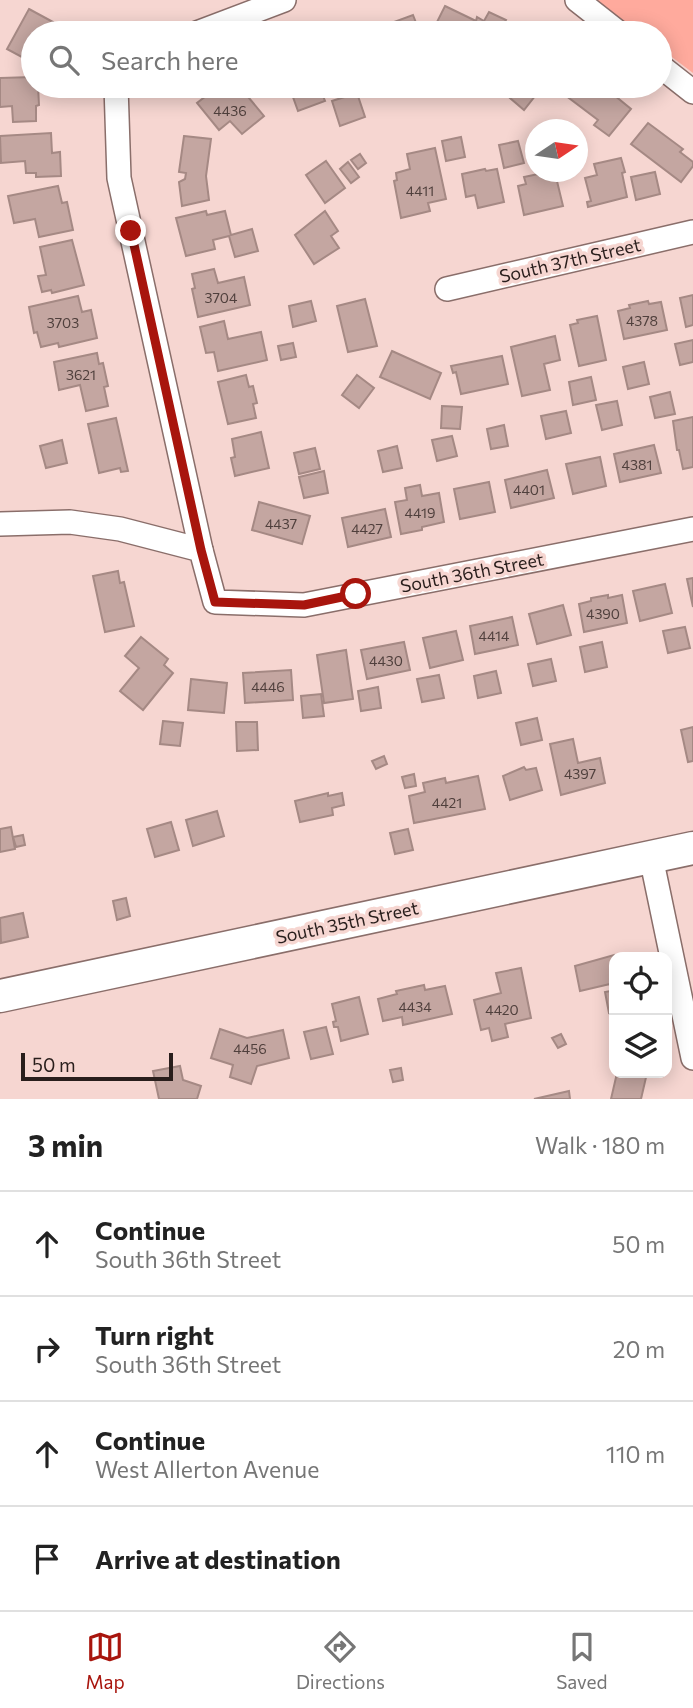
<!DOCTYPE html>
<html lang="en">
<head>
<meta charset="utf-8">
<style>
  :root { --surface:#fff; --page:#f6f6f6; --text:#222; --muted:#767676; --line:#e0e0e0; --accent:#a8150d }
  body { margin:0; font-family:Commissioner,sans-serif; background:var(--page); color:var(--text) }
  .controls { position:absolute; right:21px; bottom:21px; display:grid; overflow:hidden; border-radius:14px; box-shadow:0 4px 18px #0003 }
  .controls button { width:63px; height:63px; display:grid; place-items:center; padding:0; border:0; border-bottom:2px solid var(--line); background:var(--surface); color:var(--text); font:35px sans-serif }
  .compass { position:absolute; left:525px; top:119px; width:63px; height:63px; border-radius:50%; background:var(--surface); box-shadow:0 4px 18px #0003; rotate:77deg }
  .scale { position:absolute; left:21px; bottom:18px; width:152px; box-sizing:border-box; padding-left:7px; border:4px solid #291e1c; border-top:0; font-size:19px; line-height:24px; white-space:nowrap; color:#291e1c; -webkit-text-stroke:5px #f6d6d1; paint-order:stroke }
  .stop { position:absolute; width:21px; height:21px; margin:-16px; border:5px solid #a8150d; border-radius:50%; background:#fff }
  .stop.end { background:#a8150d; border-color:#fff; box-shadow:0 2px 7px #0008 }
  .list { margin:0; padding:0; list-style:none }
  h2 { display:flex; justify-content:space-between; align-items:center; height:91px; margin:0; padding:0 28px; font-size:30px }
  h2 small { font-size:23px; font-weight:400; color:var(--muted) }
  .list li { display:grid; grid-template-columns:46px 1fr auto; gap:21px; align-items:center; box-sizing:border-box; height:105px; padding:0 28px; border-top:2px solid var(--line) }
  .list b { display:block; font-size:26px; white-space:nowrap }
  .list p { margin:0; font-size:23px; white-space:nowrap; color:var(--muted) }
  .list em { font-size:23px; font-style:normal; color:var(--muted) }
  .icon { flex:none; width:38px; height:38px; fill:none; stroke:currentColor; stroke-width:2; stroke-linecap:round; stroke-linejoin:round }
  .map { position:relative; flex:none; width:693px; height:1099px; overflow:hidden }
  .search { position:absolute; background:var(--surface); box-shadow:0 4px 18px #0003; left:21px; right:21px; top:21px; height:77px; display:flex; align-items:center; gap:18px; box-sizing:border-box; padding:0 24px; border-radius:38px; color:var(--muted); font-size:26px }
  .sheet { height:511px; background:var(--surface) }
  nav { display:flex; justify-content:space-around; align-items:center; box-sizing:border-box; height:98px; border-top:2px solid var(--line); background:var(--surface); font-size:19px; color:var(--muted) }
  nav a { display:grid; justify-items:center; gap:4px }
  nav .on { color:var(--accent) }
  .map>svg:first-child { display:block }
</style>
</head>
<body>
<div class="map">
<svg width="693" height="1099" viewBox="0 0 693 1099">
  <rect width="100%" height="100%" fill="#f6d6d1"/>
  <path fill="#ffaa9d" d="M 595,0 L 693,0 L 693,73 L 660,48 L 660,33 L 640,33 Z"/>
  <g fill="#c4a6a1" stroke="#a58984" stroke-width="2">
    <path d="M 445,6 L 476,21 L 477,17 L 484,21 L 489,12 L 506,20 L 501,29 L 504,31 L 502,33 L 434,33 L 432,32 Z"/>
    <path d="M 29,9 L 53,22 L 47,33 L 33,33 L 31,62 L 7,49 Z"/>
    <path d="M 413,15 L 420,33 L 394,33 L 391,23 Z"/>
    <path d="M 33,77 L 33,86 L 38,86 L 39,105 L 36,106 L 36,121 L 13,122 L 12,106 L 0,107 L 0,78 Z"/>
    <path d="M 219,86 L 223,86 L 226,89 L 229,86 L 239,86 L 264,116 L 242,134 L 230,121 L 219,130 L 197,103 Z"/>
    <path d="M 289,86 L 319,86 L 325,101 L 298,111 Z"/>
    <path d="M 519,86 L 532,86 L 539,91 L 524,110 L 510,98 Z"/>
    <path d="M 572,86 L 603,86 L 631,109 L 609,136 L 594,125 L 598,120 L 565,95 Z"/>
    <path d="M 357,93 L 365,117 L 340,126 L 332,101 Z"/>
    <path d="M 648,123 L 683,149 L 680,152 L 693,162 L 693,166 L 681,182 L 631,144 Z"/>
    <path d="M 51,133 L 52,153 L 60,152 L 61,176 L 36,177 L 36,173 L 26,173 L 25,161 L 1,163 L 0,136 Z"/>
    <path d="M 184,136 L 211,139 L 206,176 L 209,200 L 182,206 L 179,182 L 185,179 L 186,173 L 179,172 Z"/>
    <path d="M 461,137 L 465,157 L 446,161 L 442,141 Z"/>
    <path d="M 518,141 L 524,163 L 504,168 L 499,145 Z"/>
    <path d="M 435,148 L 446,199 L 428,203 L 430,211 L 401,218 L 394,181 L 397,180 L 396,173 L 410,169 L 407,154 Z"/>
    <path d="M 360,154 L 366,163 L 358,169 L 351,160 Z"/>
    <path d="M 621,158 L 625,172 L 622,173 L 627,197 L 588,207 L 587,202 L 591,201 L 585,178 L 597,175 L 594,164 Z"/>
    <path d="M 326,161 L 345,188 L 325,203 L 306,175 Z"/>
    <path d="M 348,162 L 359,177 L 351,183 L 340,169 Z"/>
    <path d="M 485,169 L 486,171 L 497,169 L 504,202 L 478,208 L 475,195 L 466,197 L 462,174 Z"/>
    <path d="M 548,172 L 550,179 L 556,177 L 563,206 L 524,215 L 518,186 L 526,184 L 524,177 Z"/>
    <path d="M 655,172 L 660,194 L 636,200 L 631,177 Z"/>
    <path d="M 58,186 L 62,203 L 67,202 L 73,230 L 39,237 L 35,219 L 14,223 L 8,196 Z"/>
    <path d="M 206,211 L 207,215 L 225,211 L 231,235 L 252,229 L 258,251 L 235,257 L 229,236 L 213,240 L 215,249 L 186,256 L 176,218 Z"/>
    <path d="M 325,211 L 338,231 L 331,236 L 339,248 L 314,264 L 295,235 Z"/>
    <path d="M 72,240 L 84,285 L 52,293 L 51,290 L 42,292 L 38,276 L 46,275 L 40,247 Z"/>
    <path d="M 214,269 L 218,283 L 244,277 L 250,305 L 198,317 L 192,289 L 195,288 L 192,274 Z"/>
    <path d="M 693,295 L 693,325 L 686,327 L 680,298 Z"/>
    <path d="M 78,296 L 82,312 L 91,310 L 97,338 L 59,347 L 58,343 L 41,347 L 37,332 L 34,333 L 29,307 Z"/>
    <path d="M 365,299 L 377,346 L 348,352 L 337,306 Z"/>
    <path d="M 311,301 L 316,321 L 293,327 L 289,306 Z"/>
    <path d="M 648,301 L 649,304 L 661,302 L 667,330 L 624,339 L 618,311 L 630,308 L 629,305 Z"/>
    <path d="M 597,316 L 606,360 L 579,366 L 570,325 L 578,323 L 577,320 Z"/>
    <path d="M 224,321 L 228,339 L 261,332 L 267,360 L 218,371 L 214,352 L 206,353 L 200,327 Z"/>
    <path d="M 555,336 L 560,360 L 544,364 L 550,390 L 522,396 L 511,347 Z"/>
    <path d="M 693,340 L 693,362 L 680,365 L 675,344 Z"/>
    <path d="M 293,343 L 296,357 L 281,360 L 278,346 Z"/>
    <path d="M 392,351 L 441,373 L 430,399 L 380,377 Z"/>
    <path d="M 97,353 L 99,364 L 103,363 L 108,386 L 104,387 L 108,406 L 86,411 L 80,385 L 59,390 L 54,362 Z"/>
    <path d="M 502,356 L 508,384 L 461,394 L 456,372 L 453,373 L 451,366 Z"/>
    <path d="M 644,362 L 649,384 L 628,389 L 623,367 Z"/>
    <path d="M 246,375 L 249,387 L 253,386 L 257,403 L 253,404 L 256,418 L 228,424 L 218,382 Z"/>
    <path d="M 357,375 L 374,388 L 359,408 L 342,395 Z"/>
    <path d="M 591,377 L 596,400 L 573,405 L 569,382 Z"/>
    <path d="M 670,392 L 675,414 L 655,418 L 650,397 Z"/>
    <path d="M 617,401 L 622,425 L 602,430 L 596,405 Z"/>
    <path d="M 442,406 L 462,407 L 460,429 L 441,428 Z"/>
    <path d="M 566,411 L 571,433 L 546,439 L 541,416 Z"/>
    <path d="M 693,417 L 693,467 L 683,469 L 679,450 L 677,450 L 673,421 Z"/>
    <path d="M 116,418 L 128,471 L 121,472 L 120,468 L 99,473 L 88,424 Z"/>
    <path d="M 504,425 L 508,446 L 491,449 L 487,429 Z"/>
    <path d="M 261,432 L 269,468 L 235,476 L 231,458 L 235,457 L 232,439 Z"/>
    <path d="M 452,436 L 457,456 L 437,461 L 432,440 Z"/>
    <path d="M 62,440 L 67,463 L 46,468 L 40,446 Z"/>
    <path d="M 654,445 L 661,473 L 620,482 L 614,454 Z"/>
    <path d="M 397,446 L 402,468 L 383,472 L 378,451 Z"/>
    <path d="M 315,448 L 320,469 L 299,474 L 294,453 Z"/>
    <path d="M 600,457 L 606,486 L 573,494 L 566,464 Z"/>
    <path d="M 547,470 L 554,498 L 511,508 L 505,480 Z"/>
    <path d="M 324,471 L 328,493 L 304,498 L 299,477 Z"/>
    <path d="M 489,482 L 495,512 L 460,519 L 454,489 Z"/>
    <path d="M 420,485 L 422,496 L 439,493 L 444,522 L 422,527 L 422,530 L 401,534 L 395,502 L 407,500 L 405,488 Z"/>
    <path d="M 259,502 L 310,516 L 302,544 L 252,530 Z"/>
    <path d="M 385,509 L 391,537 L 348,547 L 342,518 Z"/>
    <path d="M 118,571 L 120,583 L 124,582 L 134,626 L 105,632 L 93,576 Z"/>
    <path d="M 693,578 L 693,607 L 687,579 Z"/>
    <path d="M 665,584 L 672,613 L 640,621 L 633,591 Z"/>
    <path d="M 608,595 L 608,598 L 622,595 L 627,623 L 584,632 L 579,604 L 591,601 L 591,598 Z"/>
    <path d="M 563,605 L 571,635 L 537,644 L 529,614 Z"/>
    <path d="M 512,617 L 518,645 L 475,654 L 470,626 Z"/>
    <path d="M 685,627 L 690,648 L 668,653 L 663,631 Z"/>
    <path d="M 456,631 L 463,660 L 430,668 L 423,638 Z"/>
    <path d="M 141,637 L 168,659 L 164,665 L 173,673 L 143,710 L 120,691 L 139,668 L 125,656 Z"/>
    <path d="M 404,642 L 410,670 L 367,679 L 361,650 Z"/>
    <path d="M 602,642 L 607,667 L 585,672 L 580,647 Z"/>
    <path d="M 346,650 L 353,699 L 324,703 L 317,655 Z"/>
    <path d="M 551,659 L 556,681 L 533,686 L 528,664 Z"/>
    <path d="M 291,670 L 293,700 L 245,703 L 243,673 Z"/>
    <path d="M 496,671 L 501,693 L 478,698 L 474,676 Z"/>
    <path d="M 439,675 L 444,698 L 422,702 L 417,679 Z"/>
    <path d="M 191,679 L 227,683 L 224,713 L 188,710 Z"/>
    <path d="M 378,687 L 381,708 L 361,711 L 358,691 Z"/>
    <path d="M 321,694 L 324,716 L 303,718 L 301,696 Z"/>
    <path d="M 537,718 L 542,740 L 521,745 L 516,723 Z"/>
    <path d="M 163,721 L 183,723 L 180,746 L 160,744 Z"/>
    <path d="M 236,722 L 257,722 L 258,750 L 237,751 Z"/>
    <path d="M 693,727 L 693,761 L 688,762 L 681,730 Z"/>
    <path d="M 573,739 L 578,763 L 600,758 L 605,783 L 561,795 L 550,744 Z"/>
    <path d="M 384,756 L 387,764 L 376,769 L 372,761 Z"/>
    <path d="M 524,767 L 526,770 L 536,768 L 542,790 L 510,800 L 503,776 Z"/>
    <path d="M 414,774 L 416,786 L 405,788 L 402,777 Z"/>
    <path d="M 478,776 L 485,809 L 414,823 L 409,796 L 425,792 L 423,783 L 445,778 L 446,783 Z"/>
    <path d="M 328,793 L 328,796 L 342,793 L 344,805 L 332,808 L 333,815 L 300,822 L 295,801 Z"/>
    <path d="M 217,811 L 224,836 L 193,846 L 186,820 Z"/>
    <path d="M 171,822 L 179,850 L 155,857 L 147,829 Z"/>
    <path d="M 11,827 L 15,849 L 0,852 L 0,829 Z"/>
    <path d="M 408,829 L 413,850 L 395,854 L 390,833 Z"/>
    <path d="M 23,835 L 25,845 L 16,847 L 13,837 Z"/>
    <path d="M 126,898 L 130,916 L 117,920 L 113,901 Z"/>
    <path d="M 23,913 L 28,937 L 1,943 L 0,918 Z"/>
    <path d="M 614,955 L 614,1012 L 609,1013 L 605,992 L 611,991 L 610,984 L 580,991 L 575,966 Z"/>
    <path d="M 521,968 L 531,1018 L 505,1024 L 508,1037 L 492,1041 L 489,1028 L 481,1030 L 474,1000 L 501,993 L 496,973 Z"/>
    <path d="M 424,985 L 425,990 L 445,986 L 452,1014 L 403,1025 L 402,1017 L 383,1021 L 378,999 L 397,994 L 396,991 Z"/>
    <path d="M 359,997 L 368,1034 L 341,1041 L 338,1027 L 334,1027 L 333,1022 L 336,1021 L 332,1004 Z"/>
    <path d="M 326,1027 L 333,1054 L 311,1059 L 304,1032 Z"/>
    <path d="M 220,1029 L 247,1038 L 283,1030 L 289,1058 L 257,1066 L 251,1084 L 230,1077 L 233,1065 L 211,1058 Z"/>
    <path d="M 561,1034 L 566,1044 L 558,1048 L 552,1038 Z"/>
    <path d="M 180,1066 L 183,1080 L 201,1086 L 197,1099 L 159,1099 L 153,1071 Z"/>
    <path d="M 401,1068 L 403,1080 L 393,1082 L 390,1070 Z"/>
    <path d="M 617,1073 L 647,1073 L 641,1099 L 611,1099 Z"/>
    <path d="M 569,1091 L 570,1099 L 534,1099 Z"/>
  </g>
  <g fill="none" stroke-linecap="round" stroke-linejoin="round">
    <g stroke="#8a6e6a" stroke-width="26">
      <g id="street">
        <path d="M 577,0 L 619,33"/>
        <path d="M 197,33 L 284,0"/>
        <path d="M 660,66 L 693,92"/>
        <path d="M 116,86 L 119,178 L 201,550"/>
        <path d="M 447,289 L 693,232"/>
        <path d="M 0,524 L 70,522 L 120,529 L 201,550 L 215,602 L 304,605 L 693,529"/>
        <path d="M 651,857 L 693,1058"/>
      </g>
    </g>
    <g stroke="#8a6e6a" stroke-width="35">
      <path id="secondary" d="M 0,996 L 693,848"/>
    </g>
    <use href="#street" stroke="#fff" stroke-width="23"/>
    <use href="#secondary" stroke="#fff" stroke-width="32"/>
  </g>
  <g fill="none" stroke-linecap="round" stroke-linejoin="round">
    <path stroke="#a8150d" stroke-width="9" d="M 131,231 L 201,550 L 215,602 L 304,605 L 356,594"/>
  </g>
  <g text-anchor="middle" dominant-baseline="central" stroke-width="7" stroke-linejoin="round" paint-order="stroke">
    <g font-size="14" fill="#50403d">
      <text x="230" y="110">4436</text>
      <text x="420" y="190">4411</text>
      <text x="221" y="297">3704</text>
      <text x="642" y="320">4378</text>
      <text x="63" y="322">3703</text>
      <text x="81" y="374">3621</text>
      <text x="637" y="464">4381</text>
      <text x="529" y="489">4401</text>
      <text x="420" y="512">4419</text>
      <text x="281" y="523">4437</text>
      <text x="367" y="528">4427</text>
      <text x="603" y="613">4390</text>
      <text x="494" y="635">4414</text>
      <text x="386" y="660">4430</text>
      <text x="268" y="686">4446</text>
      <text x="580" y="773">4397</text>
      <text x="447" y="802">4421</text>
      <text x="415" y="1006">4434</text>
      <text x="502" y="1009">4420</text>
      <text x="250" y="1048">4456</text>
    </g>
    <g font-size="18" fill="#291e1c" stroke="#f6d6d1">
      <text transform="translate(570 260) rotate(-13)">South 37th Street</text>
      <text transform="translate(472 572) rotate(-11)">South 36th Street</text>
      <text transform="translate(347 922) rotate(-12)">South 35th Street</text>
    </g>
  </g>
</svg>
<div class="controls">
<button><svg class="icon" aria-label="locate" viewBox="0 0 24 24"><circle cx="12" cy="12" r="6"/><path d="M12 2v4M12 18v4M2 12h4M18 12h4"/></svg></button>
<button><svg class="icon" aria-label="layers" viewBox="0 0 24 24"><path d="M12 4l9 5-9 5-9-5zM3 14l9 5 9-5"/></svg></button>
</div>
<svg class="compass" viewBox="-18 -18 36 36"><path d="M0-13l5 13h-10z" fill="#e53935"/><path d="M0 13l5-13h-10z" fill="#767676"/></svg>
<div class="scale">50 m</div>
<div class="stop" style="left:356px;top:594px"></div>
<div class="stop end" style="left:131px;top:231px"></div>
<div class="search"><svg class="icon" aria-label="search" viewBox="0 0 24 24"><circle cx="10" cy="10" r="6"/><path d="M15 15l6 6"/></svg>Search here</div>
</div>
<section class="sheet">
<h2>3 min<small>Walk · 180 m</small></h2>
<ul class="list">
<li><svg class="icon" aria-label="ahead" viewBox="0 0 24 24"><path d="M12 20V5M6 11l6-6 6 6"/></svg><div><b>Continue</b><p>South 36th Street</p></div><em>50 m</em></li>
<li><svg class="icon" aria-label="right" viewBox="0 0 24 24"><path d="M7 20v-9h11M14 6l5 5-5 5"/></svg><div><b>Turn right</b><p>South 36th Street</p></div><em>20 m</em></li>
<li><svg class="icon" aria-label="ahead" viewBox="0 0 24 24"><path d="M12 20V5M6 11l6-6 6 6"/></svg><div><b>Continue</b><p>West Allerton Avenue</p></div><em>110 m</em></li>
<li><svg class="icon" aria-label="arrive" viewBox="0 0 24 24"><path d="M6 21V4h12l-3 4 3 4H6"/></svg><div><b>Arrive at destination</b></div></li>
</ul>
</section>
<nav>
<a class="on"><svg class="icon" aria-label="map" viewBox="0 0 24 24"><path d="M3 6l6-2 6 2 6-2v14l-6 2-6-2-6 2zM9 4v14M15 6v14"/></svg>Map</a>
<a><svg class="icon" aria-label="directions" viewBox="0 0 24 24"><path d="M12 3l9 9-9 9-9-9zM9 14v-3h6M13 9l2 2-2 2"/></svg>Directions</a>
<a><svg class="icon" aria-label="saved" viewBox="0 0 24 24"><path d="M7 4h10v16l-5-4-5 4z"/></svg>Saved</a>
</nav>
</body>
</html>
